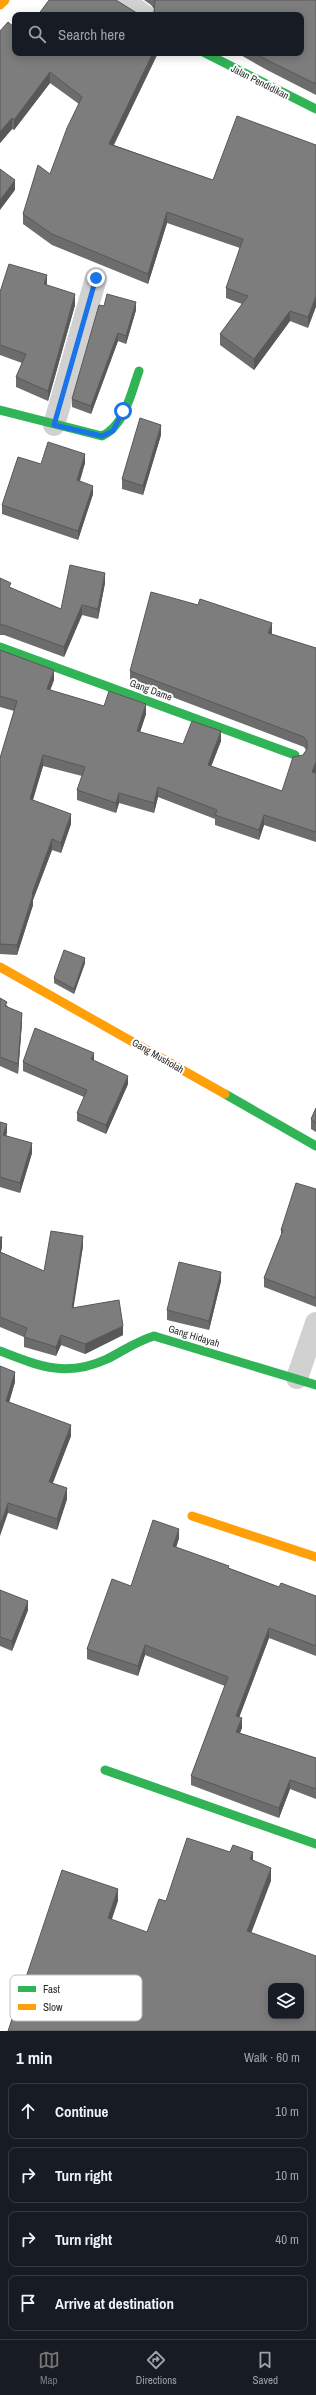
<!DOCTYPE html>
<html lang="en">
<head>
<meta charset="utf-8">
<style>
  :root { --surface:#171b24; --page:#242831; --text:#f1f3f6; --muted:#9ea1a6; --line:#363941; --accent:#767676 }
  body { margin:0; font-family:"Archivo Narrow",sans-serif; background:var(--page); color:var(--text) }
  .controls { position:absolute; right:12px; bottom:12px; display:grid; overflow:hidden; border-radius:8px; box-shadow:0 2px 10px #0003 }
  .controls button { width:36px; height:36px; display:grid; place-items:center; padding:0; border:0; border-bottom:1px solid var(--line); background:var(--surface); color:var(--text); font:20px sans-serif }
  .stop { position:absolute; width:12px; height:12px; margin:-9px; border:3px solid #1a73e8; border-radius:50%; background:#fff }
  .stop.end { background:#1a73e8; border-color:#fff; box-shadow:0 1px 4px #0008 }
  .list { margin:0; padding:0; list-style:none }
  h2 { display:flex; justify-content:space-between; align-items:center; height:52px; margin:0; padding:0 16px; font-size:17px }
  h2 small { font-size:13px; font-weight:400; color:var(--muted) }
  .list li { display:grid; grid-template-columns:26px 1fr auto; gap:12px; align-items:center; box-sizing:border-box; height:56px; margin:0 8px 8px; padding:0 8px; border:1px solid var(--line); border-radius:8px }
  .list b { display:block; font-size:15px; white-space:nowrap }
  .list em { font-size:13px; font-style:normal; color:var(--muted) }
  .icon { flex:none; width:22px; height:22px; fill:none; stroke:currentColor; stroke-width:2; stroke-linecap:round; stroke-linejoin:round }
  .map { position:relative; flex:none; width:316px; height:2031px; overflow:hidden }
  .search { position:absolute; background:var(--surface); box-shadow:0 2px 10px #0003; left:12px; right:12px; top:12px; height:44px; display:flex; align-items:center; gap:10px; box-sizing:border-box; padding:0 14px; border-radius:8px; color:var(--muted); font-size:15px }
  .sheet { height:308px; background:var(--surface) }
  nav { display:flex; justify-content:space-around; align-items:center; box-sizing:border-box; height:56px; border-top:1px solid var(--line); background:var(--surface); font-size:11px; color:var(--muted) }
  nav a { display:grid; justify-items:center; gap:2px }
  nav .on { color:var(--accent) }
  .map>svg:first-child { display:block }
</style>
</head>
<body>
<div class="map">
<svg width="316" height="2031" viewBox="0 0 316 2031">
  <rect width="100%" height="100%" fill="#fff"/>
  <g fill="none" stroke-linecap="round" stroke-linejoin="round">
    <g stroke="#d1d1d1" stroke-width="22">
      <path d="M 123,0 L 144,15"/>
      <path d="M 54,425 L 96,278"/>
      <path d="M 297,1378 L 316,1323"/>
    </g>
    <g stroke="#30b455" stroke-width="9">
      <path d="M 205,53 L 316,109"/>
      <path d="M 0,410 L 102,436 C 125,425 131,393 139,371"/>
      <path d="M 0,647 L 295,755"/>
      <path d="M 225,1094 L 316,1146"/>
      <path d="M 0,1351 C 39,1366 66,1378 107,1359 C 123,1351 137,1341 154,1336 L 316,1385"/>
      <path d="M 105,1770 L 316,1844"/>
    </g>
    <g stroke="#ff9f0a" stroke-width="9">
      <path d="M 0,5 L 5,0"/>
      <path d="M 0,967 L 225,1094"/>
      <path d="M 192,1516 L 316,1557"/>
    </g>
  </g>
  <g fill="#6c6c6c">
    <path d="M 144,0 L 316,0 L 316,95 L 267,70 L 237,53 L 301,53 L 301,15 L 147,15 L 154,12 L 154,9 L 151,5 Z"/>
    <path d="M 15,53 L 158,53 L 114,145 L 213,180 L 316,145 L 308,328 L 290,321 L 254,370 L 220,345 L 220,334 L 242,304 L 226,298 L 226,288 L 240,248 L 167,223 L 148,284 L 52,245 L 23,224 L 23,214 L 50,174 L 79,104 L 50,83 L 14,130 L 12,129 L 0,143 Z"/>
    <path d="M 47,285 L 75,305 L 48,401 L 16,387 L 16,377 L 22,363 L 0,355 L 0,292 Z"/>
    <path d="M 104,306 L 136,310 L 126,344 L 118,341 L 91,414 L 72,407 L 72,399 Z"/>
    <path d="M 161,435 L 143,495 L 122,489 L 122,479 Z"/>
    <path d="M 85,463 L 80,481 L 93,494 L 78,540 L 2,514 L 2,505 L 41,464 Z"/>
    <path d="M 0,578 L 11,588 L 61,609 L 105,583 L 98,619 L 82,615 L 64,657 L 4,635 L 0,635 Z"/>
    <path d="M 272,633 L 272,634 L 316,648 L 316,842 L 264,825 L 259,840 L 215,825 L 215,819 L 158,797 L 154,813 L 119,803 L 116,813 L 77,800 L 77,790 L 82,776 L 43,766 L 33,800 L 71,824 L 61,853 L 52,850 L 33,900 L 33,905 L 17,955 L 0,954 L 0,758 L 14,711 L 0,707 L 0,650 L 54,680 L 50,690 L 104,706 L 146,714 L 140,732 L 183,744 L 221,741 L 211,766 L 282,791 L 303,755 L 306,750 L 304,747 L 130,681 L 130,671 Z"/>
    <path d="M 85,963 L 74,994 L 54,983 L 54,978 Z"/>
    <path d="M 0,998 L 22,1022 L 18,1074 L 0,1066 Z"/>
    <path d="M 94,1061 L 128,1084 L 106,1134 L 77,1121 L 77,1113 L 84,1097 L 23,1071 L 23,1062 Z"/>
    <path d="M 316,1108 L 316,1132 L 311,1129 L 311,1119 Z"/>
    <path d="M 0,1122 L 7,1133 L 6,1135 L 32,1153 L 20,1193 L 0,1187 Z"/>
    <path d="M 316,1189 L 316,1307 L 264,1287 L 264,1278 L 281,1235 L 281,1230 Z"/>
    <path d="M 0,1237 L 2,1247 L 1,1252 L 44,1271 L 83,1246 L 73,1307 L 123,1335 L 85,1354 L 61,1345 L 56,1356 L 24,1347 L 24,1337 L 0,1327 Z"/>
    <path d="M 221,1281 L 209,1330 L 167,1320 L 167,1310 Z"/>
    <path d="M 0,1366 L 15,1382 L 9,1403 L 71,1436 L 53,1483 L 67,1499 L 57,1530 L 8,1513 Z"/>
    <path d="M 179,1538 L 176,1548 L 279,1587 L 316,1596 L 316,1656 L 269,1638 L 239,1717 L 242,1728 L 240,1733 L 316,1758 L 316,1799 L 290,1789 L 279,1818 L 191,1785 L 191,1776 L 225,1686 L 145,1655 L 138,1676 L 87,1659 L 87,1649 L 131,1586 Z"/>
    <path d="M 0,1590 L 28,1610 L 12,1651 L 0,1646 Z"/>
  </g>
  <g fill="#585858">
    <path d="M 153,53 L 158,53 L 109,154 L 109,144 Z"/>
    <path d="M 50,72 L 50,83 L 14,130 L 14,120 Z"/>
    <path d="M 12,118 L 12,129 L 0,143 L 0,132 Z"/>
    <path d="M 15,180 L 15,190 L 0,210 L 0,200 Z"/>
    <path d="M 167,212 L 167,223 L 148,284 L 148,274 Z"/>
    <path d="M 47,275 L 47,285 L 44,284 Z"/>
    <path d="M 75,294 L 75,305 L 48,401 L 48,391 Z"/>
    <path d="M 316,296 L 316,307 L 308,328 L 308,317 Z"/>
    <path d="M 136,302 L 136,310 L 126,344 L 126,336 Z"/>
    <path d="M 290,311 L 290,321 L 254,370 L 254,359 Z"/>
    <path d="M 118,333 L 118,341 L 91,414 L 91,406 Z"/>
    <path d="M 161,425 L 161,435 L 143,495 L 143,486 Z"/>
    <path d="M 85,454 L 85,463 L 77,489 L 77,480 Z"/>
    <path d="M 93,486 L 93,494 L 78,540 L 78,531 Z"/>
    <path d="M 105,573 L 105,583 L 98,619 L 98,609 Z"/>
    <path d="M 82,605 L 82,615 L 64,657 L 64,647 Z"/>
    <path d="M 272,623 L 272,633 L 268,643 L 268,633 Z"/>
    <path d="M 54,670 L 54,680 L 47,699 L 47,689 Z"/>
    <path d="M 146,704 L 146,714 L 137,741 L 137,731 Z"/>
    <path d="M 221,731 L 221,741 L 208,775 L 208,765 Z"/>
    <path d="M 43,755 L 43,766 L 30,809 L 30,799 Z"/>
    <path d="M 316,762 L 316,772 L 312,782 L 312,772 Z"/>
    <path d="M 158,787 L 158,797 L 154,813 L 154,803 Z"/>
    <path d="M 119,793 L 119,803 L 116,813 L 116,803 Z"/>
    <path d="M 71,814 L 71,824 L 61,853 L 61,843 Z"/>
    <path d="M 264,815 L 264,825 L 259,840 L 259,830 Z"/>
    <path d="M 52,839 L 52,850 L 33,900 L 33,905 L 17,955 L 17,945 L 32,894 Z"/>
    <path d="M 85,958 L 85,963 L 74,994 L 74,989 Z"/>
    <path d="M 22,1013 L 22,1022 L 18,1074 L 18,1064 Z"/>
    <path d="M 94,1053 L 94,1062 L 91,1059 Z"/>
    <path d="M 128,1076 L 128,1084 L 106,1134 L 106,1125 Z"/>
    <path d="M 7,1124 L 7,1133 L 3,1144 L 3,1135 Z"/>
    <path d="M 32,1143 L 32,1153 L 20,1193 L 20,1183 Z"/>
    <path d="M 83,1236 L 83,1246 L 72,1318 L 72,1308 Z"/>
    <path d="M 2,1237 L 2,1247 L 0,1254 L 0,1244 Z"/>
    <path d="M 221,1272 L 221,1281 L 209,1330 L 209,1321 Z"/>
    <path d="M 123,1326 L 123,1335 L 85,1354 L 85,1344 Z"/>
    <path d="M 61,1335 L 61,1345 L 56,1356 L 56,1347 Z"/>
    <path d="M 15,1372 L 15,1382 L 6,1412 L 6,1401 Z"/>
    <path d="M 71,1425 L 71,1436 L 49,1492 L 49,1482 Z"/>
    <path d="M 67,1488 L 67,1499 L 57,1530 L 57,1519 Z"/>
    <path d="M 8,1503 L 8,1513 L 0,1536 L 0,1526 Z"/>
    <path d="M 179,1529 L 179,1538 L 173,1556 L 173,1546 Z"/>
    <path d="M 28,1601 L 28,1610 L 12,1651 L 12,1641 Z"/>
    <path d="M 269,1628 L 269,1638 L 236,1726 L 236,1716 Z"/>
    <path d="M 145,1645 L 145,1655 L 138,1676 L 138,1666 Z"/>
    <path d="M 242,1718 L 242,1728 L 236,1742 L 236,1732 Z"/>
    <path d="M 290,1780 L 290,1789 L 279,1818 L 279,1808 Z"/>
    <path d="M 253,1852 L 253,1865 L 250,1859 Z"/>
    <path d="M 271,1868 L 271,1881 L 247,1944 L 247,1931 Z"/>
    <path d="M 118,1889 L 118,1901 L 108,1931 L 108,1918 Z"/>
  </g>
  <g fill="#7d7d7d" stroke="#585858" fill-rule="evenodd">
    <path d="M 49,0 L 116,0 L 140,15 L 38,15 Z"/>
    <path d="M 155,0 L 316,0 L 316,84 L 267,60 L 255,53 L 301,53 L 301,15 L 175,15 L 172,13 L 171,15 L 147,15 L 154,12 Z"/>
    <path d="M 8,22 L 15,28 L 15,53 L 153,53 L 109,144 L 213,180 L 237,116 L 316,145 L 316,296 L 308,317 L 290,311 L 254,359 L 220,334 L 248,296 L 226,288 L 243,239 L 167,212 L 148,274 L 52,234 L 23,214 L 38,165 L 50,174 L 67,128 L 82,97 L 50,72 L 14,120 L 12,118 L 0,132 L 0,31 Z"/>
    <path d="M 0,169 L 15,180 L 0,200 Z"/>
    <path d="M 9,264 L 47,275 L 44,284 L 75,294 L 48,391 L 16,377 L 26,354 L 0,345 L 0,292 Z"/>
    <path d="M 107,294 L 136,302 L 126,336 L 118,333 L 91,406 L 72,399 L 99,305 L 104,306 Z"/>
    <path d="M 140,418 L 161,425 L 143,486 L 122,479 Z"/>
    <path d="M 48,442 L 85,454 L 77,480 L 93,486 L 78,531 L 2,505 L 18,457 L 41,464 Z"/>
    <path d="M 70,565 L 105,573 L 98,609 L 82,605 L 64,647 L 4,625 L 0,625 L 0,578 L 11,583 L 9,587 L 61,609 Z"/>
    <path d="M 151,592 L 198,605 L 200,599 L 272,623 L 268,633 L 316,648 L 316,762 L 312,772 L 316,773 L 316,832 L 264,815 L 259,830 L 215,815 L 217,810 L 158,787 L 154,803 L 119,793 L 116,803 L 77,790 L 85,767 L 43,755 L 30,799 L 71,814 L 61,843 L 52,839 L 32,894 L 33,895 L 17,945 L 0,944 L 0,758 L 17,701 L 0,696 L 0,650 L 54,670 L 47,689 L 104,706 L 109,691 L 146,704 L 137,731 L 183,744 L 192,721 L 221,731 L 208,765 L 282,791 L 293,757 L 303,755 L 307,749 L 307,742 L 304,737 L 130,671 Z"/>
    <path d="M 64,950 L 85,958 L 74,989 L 54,978 Z"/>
    <path d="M 0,998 L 7,1002 L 5,1006 L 22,1013 L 18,1064 L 0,1057 Z"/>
    <path d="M 35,1028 L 94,1053 L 91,1059 L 128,1076 L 106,1125 L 77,1113 L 87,1090 L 23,1062 Z"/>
    <path d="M 316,1108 L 316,1123 L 311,1119 Z"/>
    <path d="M 0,1122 L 7,1124 L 3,1135 L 32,1143 L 20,1183 L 0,1177 Z"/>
    <path d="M 296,1183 L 316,1189 L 316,1298 L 264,1278 L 283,1230 L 281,1230 Z"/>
    <path d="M 51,1231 L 83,1236 L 72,1308 L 119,1300 L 123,1326 L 85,1344 L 61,1335 L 56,1347 L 24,1337 L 27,1328 L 0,1317 L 0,1252 L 44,1271 Z"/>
    <path d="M 0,1237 L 2,1237 L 0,1244 Z"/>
    <path d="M 179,1262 L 221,1272 L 209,1321 L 167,1310 Z"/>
    <path d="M 0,1366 L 15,1372 L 6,1401 L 71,1425 L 49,1482 L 67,1488 L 57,1519 L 8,1503 L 0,1526 Z"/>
    <path d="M 153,1520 L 179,1529 L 173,1546 L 229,1566 L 228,1568 L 279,1587 L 281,1583 L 316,1596 L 316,1646 L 269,1628 L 236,1716 L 242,1718 L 236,1732 L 316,1758 L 316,1789 L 290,1780 L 279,1808 L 191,1776 L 228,1677 L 145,1645 L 138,1666 L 87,1649 L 112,1579 L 131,1586 Z"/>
    <path d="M 0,1590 L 28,1601 L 12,1641 L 0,1637 Z"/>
    <path d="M 187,1838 L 230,1852 L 233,1845 L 253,1852 L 250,1859 L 271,1868 L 247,1931 L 316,1956 L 316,2031 L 8,2031 L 62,1870 L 118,1889 L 108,1918 L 147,1932 L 159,1899 L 166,1901 ZM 271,1986 L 301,1986 L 301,2016 L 271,2016 Z"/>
  </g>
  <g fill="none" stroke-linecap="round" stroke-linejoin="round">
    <path stroke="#1a73e8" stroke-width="5" d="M 96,278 L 54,425 L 102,436 L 113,431 L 123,411"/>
  </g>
  <g text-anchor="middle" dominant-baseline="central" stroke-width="4" stroke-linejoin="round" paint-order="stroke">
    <g font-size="10" fill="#2c2c2c" stroke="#fff">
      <text transform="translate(260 82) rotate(27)">Jalan Pendidikan</text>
      <text transform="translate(151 690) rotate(20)">Gang Dame</text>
      <text transform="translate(158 1056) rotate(30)">Gang Musholah</text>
      <text transform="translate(194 1336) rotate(17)">Gang Hidayah</text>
    </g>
  </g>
  <rect x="10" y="1975" width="132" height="46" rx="6" fill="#fff" stroke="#c0c0c0" stroke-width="1"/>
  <rect x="18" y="1986" width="18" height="6" fill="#30b455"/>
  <rect x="18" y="2004" width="18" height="6" fill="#ff9f0a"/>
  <g font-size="11" fill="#2c2c2c">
    <text x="43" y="1993">Fast</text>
    <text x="43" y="2011">Slow</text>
  </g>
</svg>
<div class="controls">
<button><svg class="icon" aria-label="layers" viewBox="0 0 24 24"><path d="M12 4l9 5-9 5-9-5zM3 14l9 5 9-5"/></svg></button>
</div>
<div class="stop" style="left:123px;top:411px"></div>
<div class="stop end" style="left:96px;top:278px"></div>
<div class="search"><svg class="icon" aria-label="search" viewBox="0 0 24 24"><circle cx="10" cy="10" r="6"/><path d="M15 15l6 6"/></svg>Search here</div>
</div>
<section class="sheet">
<h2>1 min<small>Walk · 60 m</small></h2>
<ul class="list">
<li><svg class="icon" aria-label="ahead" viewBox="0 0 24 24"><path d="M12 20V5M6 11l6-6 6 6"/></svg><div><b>Continue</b></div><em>10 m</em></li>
<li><svg class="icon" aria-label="right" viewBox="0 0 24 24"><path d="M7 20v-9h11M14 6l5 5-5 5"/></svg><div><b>Turn right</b></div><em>10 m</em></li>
<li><svg class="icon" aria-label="right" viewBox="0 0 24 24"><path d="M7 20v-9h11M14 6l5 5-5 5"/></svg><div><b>Turn right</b></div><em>40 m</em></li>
<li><svg class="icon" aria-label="arrive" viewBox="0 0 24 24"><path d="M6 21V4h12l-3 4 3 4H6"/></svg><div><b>Arrive at destination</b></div></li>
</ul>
</section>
<nav>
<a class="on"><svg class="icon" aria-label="map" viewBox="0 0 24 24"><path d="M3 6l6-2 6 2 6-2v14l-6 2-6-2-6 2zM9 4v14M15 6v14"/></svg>Map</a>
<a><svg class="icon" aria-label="directions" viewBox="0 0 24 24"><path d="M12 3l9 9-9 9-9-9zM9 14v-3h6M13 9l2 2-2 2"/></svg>Directions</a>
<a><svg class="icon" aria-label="saved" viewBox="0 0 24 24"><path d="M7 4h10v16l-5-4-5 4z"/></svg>Saved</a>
</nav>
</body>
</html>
